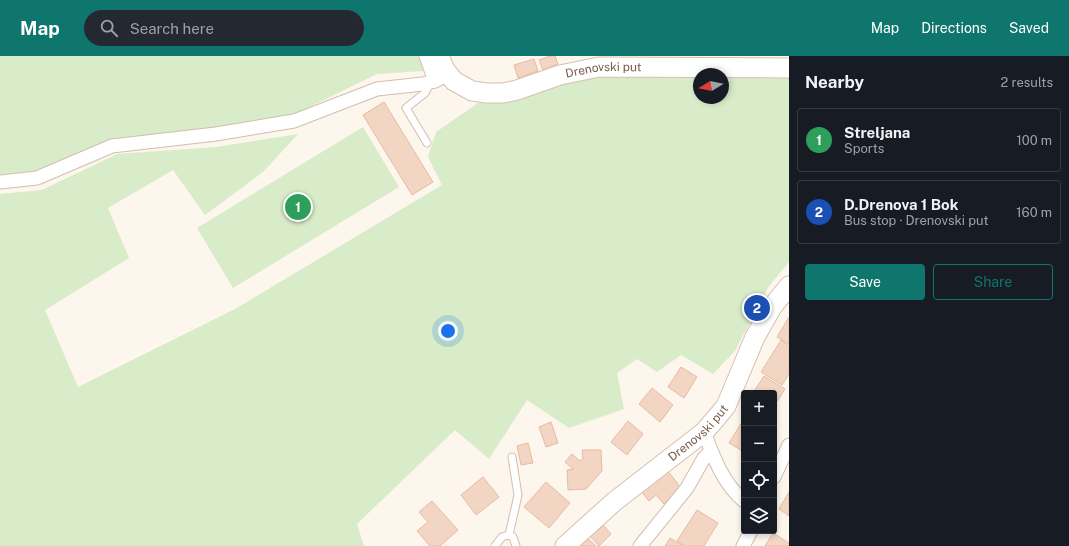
<!DOCTYPE html>
<html lang="en">
<head>
<meta charset="utf-8">
<style>
  :root { --surface:#171b24; --page:#242831; --text:#f1f3f6; --muted:#9ea1a6; --line:#363941; --accent:#0f766e }
  body { margin:0; font-family:"Public Sans",sans-serif; background:var(--page); color:var(--text) }
  .controls { position:absolute; right:12px; bottom:12px; display:grid; overflow:hidden; border-radius:4px; box-shadow:0 2px 6px #0003 }
  .controls button { width:36px; height:36px; display:grid; place-items:center; padding:0; border:0; border-bottom:1px solid var(--line); background:var(--surface); color:var(--text); font:20px sans-serif }
  .compass { position:absolute; left:693px; top:12px; width:36px; height:36px; border-radius:50%; background:var(--surface); box-shadow:0 2px 6px #0003; rotate:260deg }
  .you { position:absolute; left:448px; top:275px; width:14px; height:14px; margin:-10px; border:3px solid #fff; border-radius:50%; background:#1a73e8; box-shadow:0 0 0 6px #1a73e833 }
  .badge { display:grid; place-items:center; width:26px; height:26px; border-radius:50%; background:var(--accent); color:#fff; font-size:13px; font-weight:700 }
  .pin { position:absolute; translate:-50% -50%; border:2px solid #fff; box-shadow:0 1px 4px #0006 }
  .list { margin:0; padding:0; list-style:none }
  h2 { display:flex; justify-content:space-between; align-items:center; height:52px; margin:0; padding:0 16px; font-size:17px }
  h2 small { font-size:13px; font-weight:400; color:var(--muted) }
  .list li { display:grid; grid-template-columns:26px 1fr auto; gap:12px; align-items:center; box-sizing:border-box; height:64px; margin:0 8px 8px; padding:0 8px; border:1px solid var(--line); border-radius:4px }
  .list b { display:block; font-size:15px; white-space:nowrap }
  .list p { margin:0; font-size:13px; white-space:nowrap; color:var(--muted) }
  .list em { font-size:13px; font-style:normal; color:var(--muted) }
  .actions { display:flex; gap:8px; padding:12px 16px }
  .actions a { flex:1; padding:9px 0; border:1px solid var(--accent); border-radius:4px; text-align:center; font-size:14px; color:var(--accent) }
  .actions .main { background:var(--accent); color:#fff }
  .icon { flex:none; width:22px; height:22px; fill:none; stroke:currentColor; stroke-width:2; stroke-linecap:round; stroke-linejoin:round }
  .map { position:relative; flex:none; width:789px; height:490px; overflow:hidden }
  header { display:flex; align-items:center; gap:24px; box-sizing:border-box; height:56px; padding:0 20px; background:var(--accent); color:#fff }
  header strong { font-size:19px }
  nav { display:flex; gap:22px; margin-inline-start:auto; font-size:14px }
  .search { width:280px; height:36px; background:var(--page); display:flex; align-items:center; gap:10px; box-sizing:border-box; padding:0 14px; border-radius:22px; color:var(--muted); font-size:15px }
  main { display:flex }
  aside { flex:1; background:var(--surface) }
  .map>svg:first-child { display:block }
</style>
</head>
<body>
<header>
<strong>Map</strong>
<div class="search"><svg class="icon" aria-label="search" viewBox="0 0 24 24"><circle cx="10" cy="10" r="6"/><path d="M15 15l6 6"/></svg>Search here</div>
<nav><a>Map</a><a>Directions</a><a>Saved</a></nav>
</header>
<main>
<div class="map">
<svg width="789" height="490" viewBox="0 0 789 490">
  <rect width="100%" height="100%" fill="#fdf6ec"/>
  <g fill="#d8ecc9" fill-rule="evenodd">
    <path d="M 0,0 L 419,0 L 424,15 L 377,18 L 293,59 L 214,73 L 112,84 L 34,116 L 0,119 Z"/>
    <path d="M 707,16 L 789,16 L 789,206 L 769,230 L 735,295 L 713,318 L 681,299 L 657,316 L 637,303 L 617,317 L 624,353 L 569,372 L 527,344 L 489,403 L 455,374 L 357,468 L 364,490 L 0,490 L 0,138 L 42,134 L 117,98 L 216,91 L 298,78 L 263,116 L 205,159 L 173,114 L 108,152 L 129,202 L 45,254 L 78,331 L 235,253 L 442,129 L 428,101 L 436,76 L 478,47 L 501,45 L 552,26 L 601,21 ZM 699,18 L 723,18 L 723,42 L 699,42 Z"/>
    <path d="M 363,71 L 399,131 L 233,232 L 197,172 Z"/>
  </g>
  <g fill="#f3d5c3" stroke="#e6bba3">
    <path d="M 550,0 L 555,0 L 558,8 L 543,14 L 539,4 Z"/>
    <path d="M 534,3 L 538,15 L 518,22 L 514,9 Z"/>
    <path d="M 384,46 L 433,126 L 412,139 L 363,59 Z"/>
    <path d="M 789,261 L 789,288 L 777,281 Z"/>
    <path d="M 781,284 L 789,290 L 789,318 L 782,329 L 761,316 Z"/>
    <path d="M 681,311 L 697,321 L 684,342 L 668,331 Z"/>
    <path d="M 764,320 L 785,333 L 774,350 L 774,337 L 753,337 Z"/>
    <path d="M 652,332 L 673,349 L 660,366 L 639,348 Z"/>
    <path d="M 744,363 L 744,396 L 729,387 Z"/>
    <path d="M 628,365 L 643,378 L 627,399 L 611,386 Z"/>
    <path d="M 551,366 L 558,387 L 546,391 L 539,371 Z"/>
    <path d="M 528,387 L 533,407 L 521,409 L 517,390 Z"/>
    <path d="M 582,394 L 601,394 L 602,415 L 586,433 L 568,434 L 567,414 L 573,413 L 565,406 L 572,398 L 580,405 L 583,402 Z"/>
    <path d="M 667,414 L 682,433 L 664,448 L 656,439 L 649,445 L 641,435 Z"/>
    <path d="M 483,421 L 499,441 L 476,459 L 461,439 Z"/>
    <path d="M 546,426 L 570,447 L 549,472 L 524,451 Z"/>
    <path d="M 789,436 L 789,460 L 779,453 Z"/>
    <path d="M 432,445 L 458,474 L 440,490 L 430,490 L 417,475 L 428,466 L 419,456 Z"/>
    <path d="M 697,454 L 718,467 L 704,490 L 685,490 L 677,485 Z"/>
    <path d="M 603,469 L 611,478 L 599,490 L 590,480 Z"/>
    <path d="M 773,477 L 789,487 L 789,490 L 765,490 Z"/>
    <path d="M 584,479 L 596,490 L 574,490 Z"/>
    <path d="M 670,482 L 683,490 L 665,490 Z"/>
  </g>
  <g fill="none" stroke-linecap="round" stroke-linejoin="round">
    <g stroke="#d1beb0" stroke-width="9">
      <g id="service">
        <path d="M 427,87 L 406,52 L 425,37 L 430,27"/>
        <path d="M 509,479 L 518,439 L 512,401"/>
        <path d="M 495,490 L 502,481 L 509,479 L 513,481 L 516,490"/>
      </g>
    </g>
    <g stroke="#d1beb0" stroke-width="15">
      <g id="minor">
        <path d="M 426,0 L 435,25 L 443,21"/>
        <path d="M 0,126 L 37,122 L 112,90 L 216,78 L 294,65 L 377,33 L 423,28 L 435,25"/>
        <path d="M 704,376 C 713,400 723,428 744,445"/>
        <path d="M 774,421 L 789,389"/>
        <path d="M 640,490 L 687,432 L 704,402 L 711,395"/>
        <path d="M 743,490 L 751,475"/>
      </g>
    </g>
    <g stroke="#d6c0b0" stroke-width="21">
      <g id="secondary">
        <path id="s1" d="M 439,0 L 445,14 L 454,25 L 472,35 L 487,37 L 503,37 L 517,34 L 560,19 L 599,11 L 789,12"/>
        <path id="s2" d="M 565,490 L 615,445 L 704,376 L 717,361 L 726,350 L 755,281 L 772,251 L 789,230"/>
      </g>
    </g>
    <use href="#service" stroke="#fff" stroke-width="7"/>
    <use href="#minor" stroke="#fff" stroke-width="13"/>
    <use href="#secondary" stroke="#fff" stroke-width="19"/>
  </g>
  <g text-anchor="middle" dominant-baseline="central" stroke-width="4" stroke-linejoin="round" paint-order="stroke">
    <g font-size="12" fill="#7a5c4d" stroke="#fffaf3">
      <text stroke="none"><textPath href="#s1" startOffset="185">Drenovski put</textPath></text>
      <text stroke="none"><textPath href="#s2" startOffset="175">Drenovski put</textPath></text>
    </g>
  </g>
</svg>
<div class="controls">
<button>+</button>
<button>−</button>
<button><svg class="icon" aria-label="locate" viewBox="0 0 24 24"><circle cx="12" cy="12" r="6"/><path d="M12 2v4M12 18v4M2 12h4M18 12h4"/></svg></button>
<button><svg class="icon" aria-label="layers" viewBox="0 0 24 24"><path d="M12 4l9 5-9 5-9-5zM3 14l9 5 9-5"/></svg></button>
</div>
<svg class="compass" viewBox="-18 -18 36 36"><path d="M0-13l5 13h-10z" fill="#e53935"/><path d="M0 13l5-13h-10z" fill="#9ea1a6"/></svg>
<div class="you"></div>
<div class="pin badge" style="left:298px;top:151px;background:#2e9e5b">1</div>
<div class="pin badge" style="left:757px;top:252px;background:#1a4fb4">2</div>
</div>
<aside>
<h2>Nearby<small>2 results</small></h2>
<ul class="list">
<li><span class="badge" style="background:#2e9e5b">1</span><div><b>Streljana</b><p>Sports</p></div><em>100 m</em></li>
<li><span class="badge" style="background:#1a4fb4">2</span><div><b>D.Drenova 1 Bok</b><p>Bus stop · Drenovski put</p></div><em>160 m</em></li>
</ul>
<div class="actions"><a class="main">Save</a><a>Share</a></div>
</aside>
</main>
</body>
</html>
